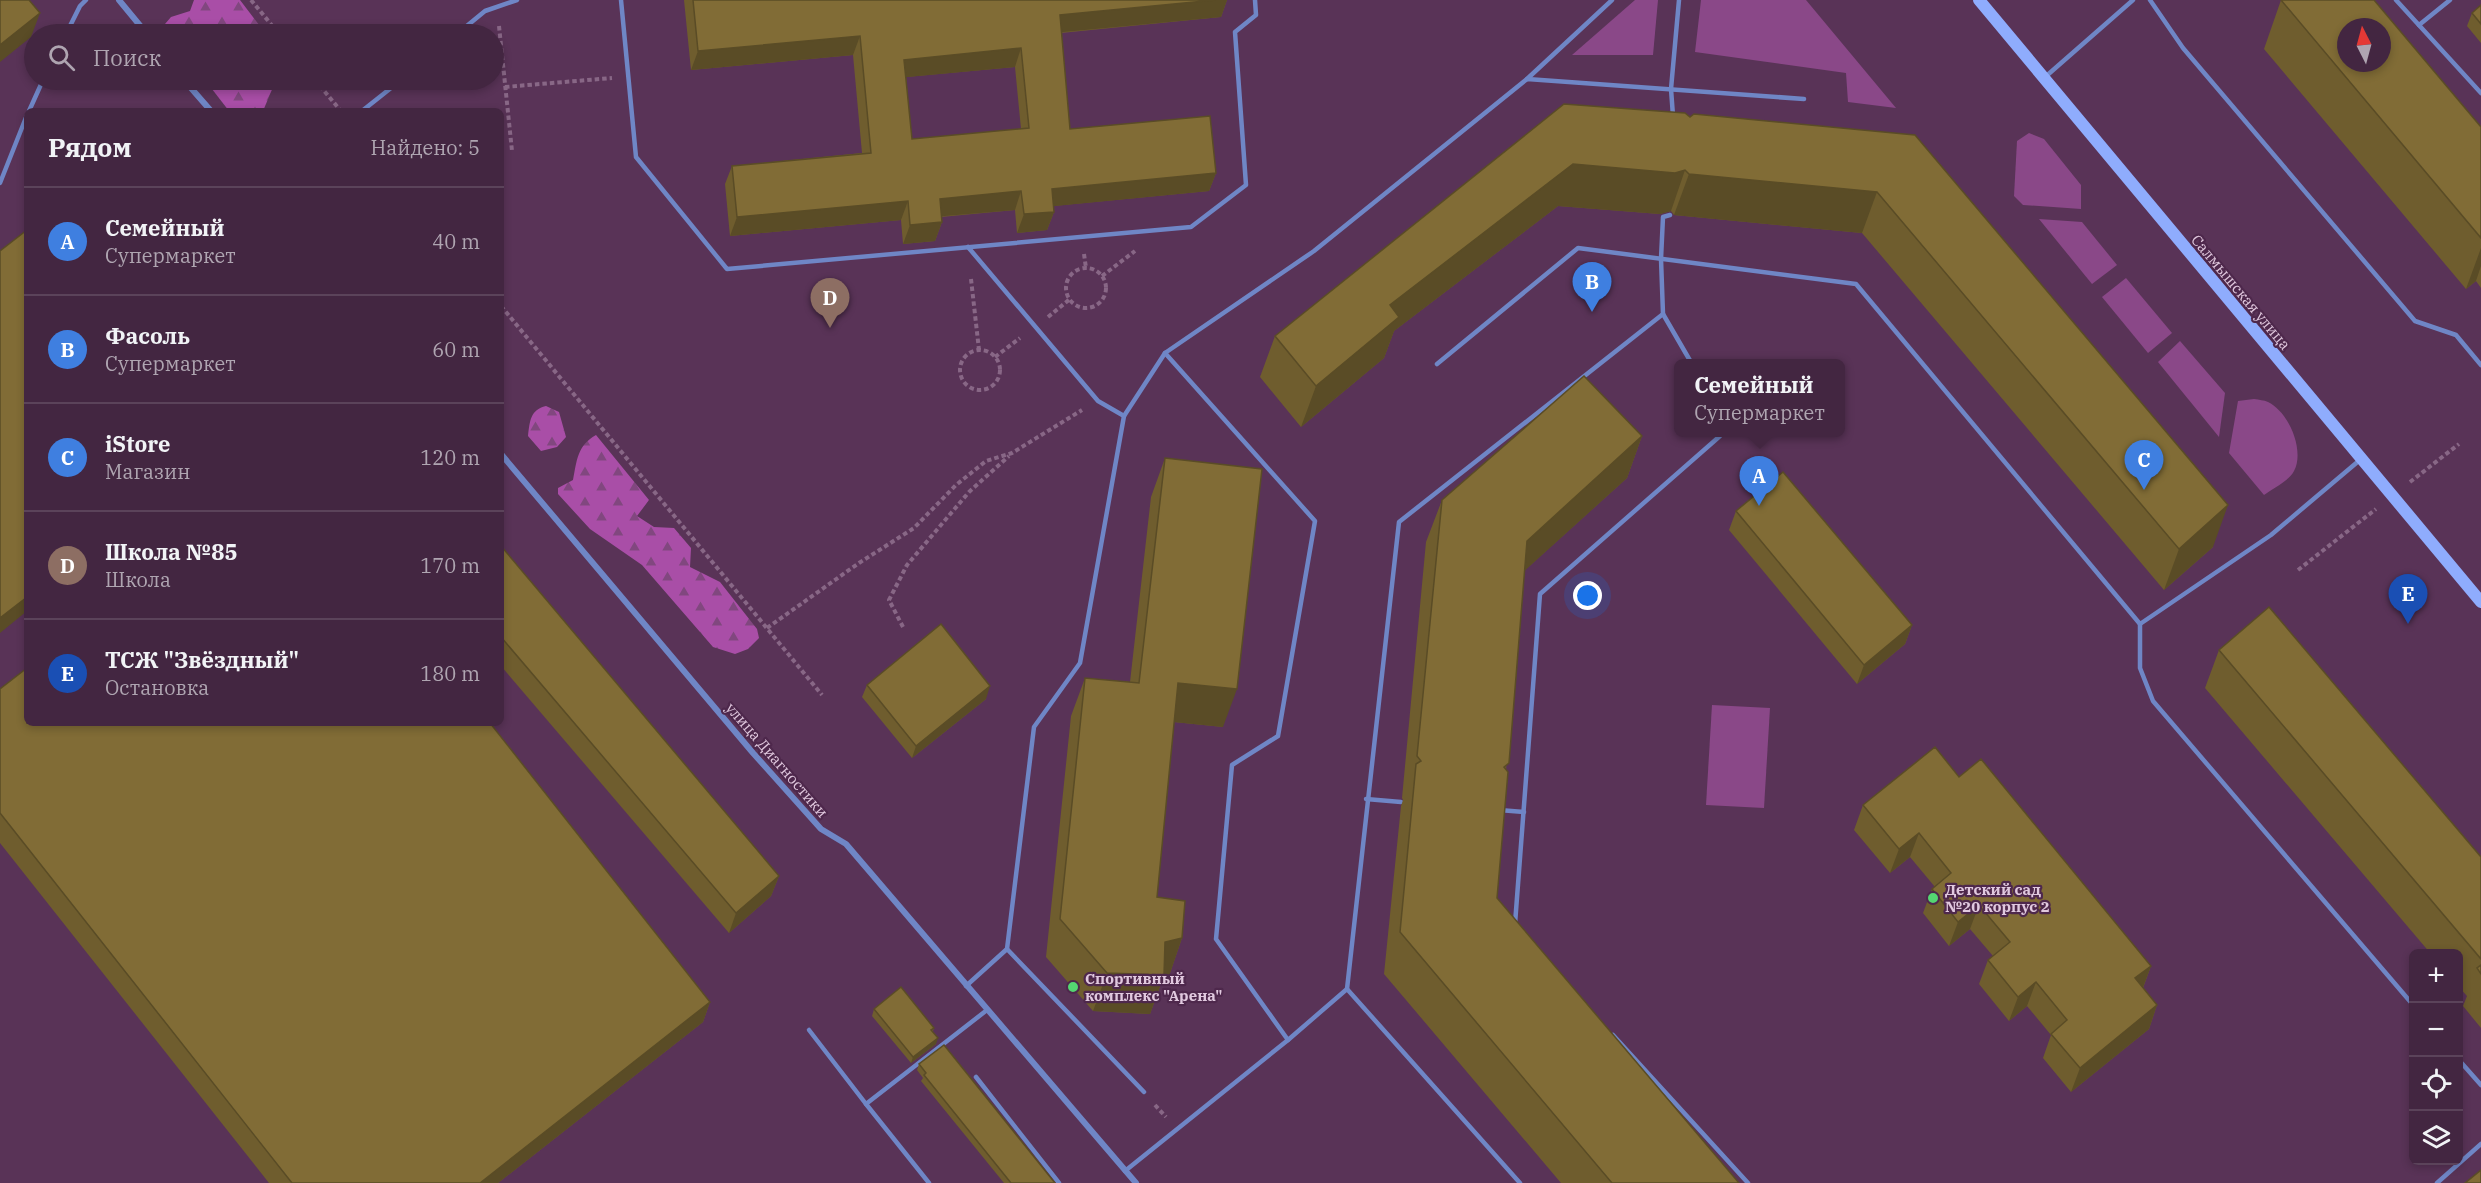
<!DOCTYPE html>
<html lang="ru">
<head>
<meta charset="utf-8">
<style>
  :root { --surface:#432641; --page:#4a2e48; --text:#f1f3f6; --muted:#afa5b1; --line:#5b435a; --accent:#8abfa5 }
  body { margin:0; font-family:"IBM Plex Serif",serif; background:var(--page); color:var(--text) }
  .controls { position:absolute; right:18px; bottom:18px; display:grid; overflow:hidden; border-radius:9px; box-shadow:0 3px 9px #0003 }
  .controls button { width:54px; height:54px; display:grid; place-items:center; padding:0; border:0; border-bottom:2px solid var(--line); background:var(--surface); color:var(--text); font:30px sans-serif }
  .compass { position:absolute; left:2337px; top:18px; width:54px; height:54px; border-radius:50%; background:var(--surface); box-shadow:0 3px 9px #0003; rotate:354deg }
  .you { position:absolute; left:1588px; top:596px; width:21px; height:21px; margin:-15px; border:4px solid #fff; border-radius:50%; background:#1a73e8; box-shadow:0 0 0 9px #1a73e833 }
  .badge { display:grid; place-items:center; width:39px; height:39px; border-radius:50%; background:var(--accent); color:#fff; font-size:20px; font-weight:700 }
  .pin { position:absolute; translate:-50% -50px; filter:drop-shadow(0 2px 3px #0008) }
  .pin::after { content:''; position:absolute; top:32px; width:21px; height:18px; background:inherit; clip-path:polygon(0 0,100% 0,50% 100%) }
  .popup { position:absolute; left:1674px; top:359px; width:171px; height:78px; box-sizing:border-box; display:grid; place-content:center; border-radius:9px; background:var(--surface); filter:drop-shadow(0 2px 4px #0005); font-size:20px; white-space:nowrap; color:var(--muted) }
  .popup b { font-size:22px; color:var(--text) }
  .popup::after { content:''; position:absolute; left:50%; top:100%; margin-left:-12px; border:12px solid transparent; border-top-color:var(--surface) }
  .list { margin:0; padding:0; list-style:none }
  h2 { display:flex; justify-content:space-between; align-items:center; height:78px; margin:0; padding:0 24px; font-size:26px }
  h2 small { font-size:20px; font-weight:400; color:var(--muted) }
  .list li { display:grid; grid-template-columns:39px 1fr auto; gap:18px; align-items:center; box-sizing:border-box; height:108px; padding:0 24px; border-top:2px solid var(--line) }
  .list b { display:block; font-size:22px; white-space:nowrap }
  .list p { margin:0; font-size:20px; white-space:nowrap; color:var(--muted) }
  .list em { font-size:20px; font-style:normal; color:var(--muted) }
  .icon { flex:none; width:33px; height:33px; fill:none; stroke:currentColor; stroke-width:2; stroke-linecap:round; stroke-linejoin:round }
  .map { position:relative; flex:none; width:2481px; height:1183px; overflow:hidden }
  .search { position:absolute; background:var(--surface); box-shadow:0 3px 9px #0003; left:24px; top:24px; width:480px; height:66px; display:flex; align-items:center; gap:15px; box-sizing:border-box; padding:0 21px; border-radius:33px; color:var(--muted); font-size:22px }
  .panel { position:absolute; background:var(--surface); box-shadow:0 3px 9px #0003; left:24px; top:108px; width:480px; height:618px; border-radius:9px }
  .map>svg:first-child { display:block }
</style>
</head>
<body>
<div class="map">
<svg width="2481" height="1183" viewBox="0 0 2481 1183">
  <defs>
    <pattern id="forest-firs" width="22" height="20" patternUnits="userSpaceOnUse" patternTransform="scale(1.5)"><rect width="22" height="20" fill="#a94ea7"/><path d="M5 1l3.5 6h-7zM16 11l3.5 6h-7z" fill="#81477f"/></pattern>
  </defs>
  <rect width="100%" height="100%" fill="#593357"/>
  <g fill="#8a4888">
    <path d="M 1635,0 L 1658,0 L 1653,55 L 1572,55 Z"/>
    <path d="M 1701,0 L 1806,0 L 1896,108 L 1848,102 L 1846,73 L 1695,52 Z"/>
    <path d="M 2029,133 L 2044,139 L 2081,185 L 2081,209 L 2023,205 L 2014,196 L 2017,141 Z"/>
    <path d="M 2039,219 L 2082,222 L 2117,265 L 2092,284 Z"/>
    <path d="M 2126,278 L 2172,333 L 2148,353 L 2102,297 Z"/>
    <path d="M 2180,341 L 2225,393 L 2219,437 L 2158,362 Z"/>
    <path d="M 2254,399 C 2259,400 2264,400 2268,402 C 2289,412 2305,451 2294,471 C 2289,481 2273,488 2264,495 L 2229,453 L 2238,401 Z"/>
    <path d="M 1712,705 L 1770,708 L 1764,808 L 1706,805 Z"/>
  </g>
  <g fill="url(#forest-firs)">
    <path d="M 194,0 L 240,0 L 266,34 L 169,34 L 165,24 L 171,17 L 190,11 Z"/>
    <path d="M 205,80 L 276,80 L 263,111 L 229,111 Z"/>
    <path d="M 546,406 L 559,412 L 566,437 L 557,447 L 541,451 L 528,436 C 530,421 530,410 546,406 Z"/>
    <path d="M 596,435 L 649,500 L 637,516 L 654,527 L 674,528 L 691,548 L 690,567 L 720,582 L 757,629 L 759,638 L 748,649 L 735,654 L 713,647 L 642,565 L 590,529 L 558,494 L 558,488 L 573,480 C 577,460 577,446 596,435 Z"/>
  </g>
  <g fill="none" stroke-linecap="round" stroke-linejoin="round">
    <g stroke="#886786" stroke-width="4" stroke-dasharray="4.5 3" stroke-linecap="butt">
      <path d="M 251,0 L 279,34"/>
      <path d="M 499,26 L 512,151"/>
      <path d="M 315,80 L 341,111"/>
      <path d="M 505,87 L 612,78"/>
      <path d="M 1084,254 L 1086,268"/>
      <circle cx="1086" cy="288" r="20"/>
      <path d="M 1102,276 L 1135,251"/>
      <path d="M 971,279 L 979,350"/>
      <path d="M 501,306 L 822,695"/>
      <path d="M 1048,317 L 1070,299"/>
      <circle cx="980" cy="370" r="20"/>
      <path d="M 995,357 L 1020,338"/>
      <path d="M 2410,482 L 2459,444"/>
      <path d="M 2298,570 L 2376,509"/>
      <path d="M 903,627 L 889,600 L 907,565 L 969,492 L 1009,456"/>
      <path d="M 767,628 L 859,563 L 914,528 L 956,485 L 986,461 L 1012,453 L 1082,410"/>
      <path d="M 1155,1105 L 1166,1117"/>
    </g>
    <g stroke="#6f86c6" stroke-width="4.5">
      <path d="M 621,0 L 636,157 L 727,269 L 1191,227 L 1246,185 L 1235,32 L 1256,15 L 1255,0"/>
      <path d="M 2150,0 L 2183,48 L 2415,321 L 2456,335 L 2481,365"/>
      <path d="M 2396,0 L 2481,93"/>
      <path d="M 2419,25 L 2450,0"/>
      <path d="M 66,34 L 80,6 L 86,0"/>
      <path d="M 457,34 L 485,11 L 517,0"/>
      <path d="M 2044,78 L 2133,0"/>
      <path d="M 1527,79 L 1612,0"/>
      <path d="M 29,111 L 43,80"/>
      <path d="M 362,111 L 401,80"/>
      <path d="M 1673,116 L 1671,89 L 1679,0"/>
      <path d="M 0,183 L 27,115"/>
      <path d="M 968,247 L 1098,401 L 1124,416"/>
      <path d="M 1663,314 L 1692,364"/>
      <path d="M 1165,353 L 1315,521 L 1278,736 L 1232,765 L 1216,939 L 1288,1040 L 1347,989"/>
      <path d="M 1437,364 L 1578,248 L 1856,284 L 2140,624 L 2271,535 L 2361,459"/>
      <path d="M 2140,624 L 2140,668 L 2153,701 L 2414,1006"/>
      <path d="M 1366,799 L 1401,802"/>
      <path d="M 1499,810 L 1524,812"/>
      <path d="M 1515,924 L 1540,594 L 1720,436 L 1720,432"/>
      <path d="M 1007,949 L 1144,1092"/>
      <path d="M 966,986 L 1007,949 L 1034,727 L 1080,663 L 1124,416 L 1165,353 L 1314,251 L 1527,79 L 1804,99"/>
      <path d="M 809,1030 L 866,1104"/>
      <path d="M 1613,1035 L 1748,1183"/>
      <path d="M 2458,1059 L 2481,1085"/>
      <path d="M 976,1077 L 1059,1183"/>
      <path d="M 1125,1171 L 1288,1040"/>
      <path d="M 929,1183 L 866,1104 L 987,1010"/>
      <path d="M 1520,1183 L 1347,989 L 1399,522 L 1663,314 L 1661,259 L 1663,217 L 1670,215"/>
      <path d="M 2437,1183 L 2481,1144"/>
    </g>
    <g stroke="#6f86c6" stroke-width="6">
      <path d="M 119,0 L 147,34"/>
      <path d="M 184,80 L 211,111"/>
      <path d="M 501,454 L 753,753 L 821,829 L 846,844 L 1136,1183"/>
    </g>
    <path stroke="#8facfd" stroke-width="12" d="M 1979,0 L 2481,602"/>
  </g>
  <g fill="#6f5d2e" fill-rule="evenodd">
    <path d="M 684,0 L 1227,0 L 1221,17 L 1061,33 L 1070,129 L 1216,173 L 1209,191 L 1053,206 L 1054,212 L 1047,230 L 1017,233 L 1015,210 L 941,217 L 942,222 L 935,241 L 903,244 L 901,220 L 730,236 L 725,184 L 732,166 L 862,153 L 853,55 L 691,70 ZM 1015,67 L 1021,129 L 912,139 L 906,77 Z"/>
    <path d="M 2281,0 L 2481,127 L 2481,288 L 2476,281 L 2466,289 L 2264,49 Z"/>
    <path d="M 2481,5 L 2481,43 L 2467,26 L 2472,13 Z"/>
    <path d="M 1690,117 L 1915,135 L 2213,547 L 2164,590 L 1862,233 L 1674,215 L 1671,211 L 1660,214 L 1558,206 L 1394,331 L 1384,358 L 1301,427 L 1260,377 L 1275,336 Z"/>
    <path d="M 1642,436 L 1627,478 L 1524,571 L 1506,770 L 1497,898 L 1739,1183 L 1561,1183 L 1384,974 L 1401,806 L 1403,800 L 1402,798 L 1426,542 L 1442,500 Z"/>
    <path d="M 1165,458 L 1223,727 L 1174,722 L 1157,897 L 1182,938 L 1169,976 L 1163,978 L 1150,1014 L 1093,1011 L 1046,957 L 1071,716 L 1085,678 L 1130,682 L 1151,497 Z"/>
    <path d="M 1736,511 L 1912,625 L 1905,644 L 1857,684 L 1729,530 Z"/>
    <path d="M 501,546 L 779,876 L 771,896 L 729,933 L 501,666 Z"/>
    <path d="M 2219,650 L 2481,857 L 2481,1028 L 2463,1006 L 2467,996 L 2458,986 L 2458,954 L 2431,954 L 2205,688 Z"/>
    <path d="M 867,685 L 986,699 L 912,758 L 862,697 Z"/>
    <path d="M 0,689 L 710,1002 L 703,1022 L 498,1183 L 269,1183 L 0,843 Z"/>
    <path d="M 1959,777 L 2151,966 L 2143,988 L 2157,1005 L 2149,1029 L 2071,1092 L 2043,1058 L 2051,1035 L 2027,1006 L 2009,1021 L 1979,984 L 1988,960 L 1993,956 L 1970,929 L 1949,946 L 1923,913 L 1932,889 L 1935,887 L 1910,857 L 1890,873 L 1854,830 L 1863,805 Z"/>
    <path d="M 874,1009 L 934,1028 L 933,1031 L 936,1044 L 911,1063 L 872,1016 Z"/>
    <path d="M 919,1064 L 1055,1183 L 1004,1183 L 921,1081 L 923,1078 L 917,1070 Z"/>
  </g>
  <g fill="#5a4c26">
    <path d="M 1215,0 L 1227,0 L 1221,17 L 1053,33 L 1060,15 Z"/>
    <path d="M 40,13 L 31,37 L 0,62 L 0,45 Z"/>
    <path d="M 860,36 L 853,55 L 691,70 L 698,51 Z"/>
    <path d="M 1021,48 L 1015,67 L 897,78 L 904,60 Z"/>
    <path d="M 1573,164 L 1685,170 L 1671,211 L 1660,214 L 1558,206 L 1394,331 L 1384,358 L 1301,427 L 1316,386 L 1390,305 Z"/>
    <path d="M 1216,173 L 1209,191 L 1045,207 L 1052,189 Z"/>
    <path d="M 1689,174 L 1877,192 L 1862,233 L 1674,215 Z"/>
    <path d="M 1021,191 L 1015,210 L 933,217 L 940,199 Z"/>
    <path d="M 908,201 L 901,220 L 730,236 L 737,217 Z"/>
    <path d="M 1054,212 L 1047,230 L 1017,233 L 1024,214 Z"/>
    <path d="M 942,222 L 935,241 L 903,244 L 910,225 Z"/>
    <path d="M 2481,248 L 2481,266 L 2476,281 L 2466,289 Z"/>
    <path d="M 1642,436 L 1627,478 L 1511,583 L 1527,541 Z"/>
    <path d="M 2228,505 L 2213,547 L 2164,590 L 2179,549 Z"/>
    <path d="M 27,597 L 27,611 L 0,633 L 0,618 Z"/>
    <path d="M 1912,625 L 1905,644 L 1857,684 L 1864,665 Z"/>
    <path d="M 1178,683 L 1237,689 L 1223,727 L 1164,721 Z"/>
    <path d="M 990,686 L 986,699 L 912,758 L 916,746 Z"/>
    <path d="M 1919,833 L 1910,857 L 1890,873 L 1899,849 Z"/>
    <path d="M 779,876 L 771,896 L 729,933 L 736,913 Z"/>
    <path d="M 1979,905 L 1970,929 L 1949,946 L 1958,922 Z"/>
    <path d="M 1182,938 L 1169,976 L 1163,978 L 1150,1014 L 1093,1011 L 1107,973 L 1165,942 Z"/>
    <path d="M 2151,966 L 2142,990 L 2135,978 Z"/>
    <path d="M 2036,982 L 2027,1006 L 2009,1021 L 2018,997 Z"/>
    <path d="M 710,1002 L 703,1022 L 498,1183 L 480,1183 Z"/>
    <path d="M 2157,1005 L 2149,1029 L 2071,1092 L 2080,1068 Z"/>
    <path d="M 938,1038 L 936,1044 L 911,1063 L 913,1057 Z"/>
  </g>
  <g fill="#816c36" stroke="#5a4c26" stroke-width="1.5" fill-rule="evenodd">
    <path d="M 0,0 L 29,0 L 40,13 L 0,45 Z"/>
    <path d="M 693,0 L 1215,0 L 1060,15 L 1070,129 L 1210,116 L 1216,173 L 1052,189 L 1054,212 L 1024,214 L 1021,191 L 940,199 L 942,222 L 910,225 L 908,201 L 737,217 L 732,166 L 871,153 L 860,36 L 698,51 ZM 1021,48 L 1029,128 L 912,139 L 904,60 Z"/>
    <path d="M 2281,0 L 2374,0 L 2481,127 L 2481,238 ZM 2346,27 L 2382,27 L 2382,63 L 2346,63 Z"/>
    <path d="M 2481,5 L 2481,24 L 2472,13 Z"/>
    <path d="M 1564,104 L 1685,113 L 1690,117 L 1694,114 L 1915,135 L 2228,505 L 2179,549 L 1877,192 L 1689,174 L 1685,170 L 1675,173 L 1573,164 L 1390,305 L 1399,317 L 1316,386 L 1275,336 Z"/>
    <path d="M 27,230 L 27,597 L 0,618 L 0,251 Z"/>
    <path d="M 1584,376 L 1642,436 L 1527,541 L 1509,763 L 1504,767 L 1508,772 L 1497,898 L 1739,1183 L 1612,1183 L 1400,932 L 1416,764 L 1421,761 L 1417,756 L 1442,500 Z"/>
    <path d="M 1165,458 L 1262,469 L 1237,689 L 1178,683 L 1157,897 L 1185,901 L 1182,938 L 1165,942 L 1164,975 L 1107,973 L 1060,919 L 1085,678 L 1139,683 Z"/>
    <path d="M 1783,472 L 1912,625 L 1864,665 L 1736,511 Z"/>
    <path d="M 501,546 L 779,876 L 736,913 L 501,637 Z"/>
    <path d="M 2269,607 L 2481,857 L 2481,959 L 2219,650 Z"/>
    <path d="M 941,624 L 990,686 L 916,746 L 867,685 Z"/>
    <path d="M 27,668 L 27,723 L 490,723 L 710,1002 L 480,1183 L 292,1183 L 0,813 L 0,689 Z"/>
    <path d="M 1935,747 L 1959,777 L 1981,759 L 2151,966 L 2135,978 L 2157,1005 L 2080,1068 L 2051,1034 L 2067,1020 L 2036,982 L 2018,997 L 1988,960 L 2010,942 L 1979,905 L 1958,922 L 1932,889 L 1951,873 L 1919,833 L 1899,849 L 1863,805 Z"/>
    <path d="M 2481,965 L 2481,974 L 2477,968 Z"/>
    <path d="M 901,987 L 934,1028 L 931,1030 L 938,1038 L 913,1057 L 874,1009 Z"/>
    <path d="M 944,1045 L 1055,1183 L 1011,1183 L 924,1075 L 926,1073 L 919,1064 Z"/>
    <path d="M 2481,1170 L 2481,1183 L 2465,1183 Z"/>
  </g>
  <g fill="#54d672" stroke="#4e284c" stroke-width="2">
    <circle cx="1933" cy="898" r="6"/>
    <circle cx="1073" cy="987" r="6"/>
  </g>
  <g text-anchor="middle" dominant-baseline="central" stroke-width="4.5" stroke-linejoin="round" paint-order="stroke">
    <g font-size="15" fill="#e1c9df" stroke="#4e284c">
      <text transform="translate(2241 292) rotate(50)">Салмышская улица</text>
      <text transform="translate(777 760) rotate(49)">улица Диагностики</text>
    </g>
    <g font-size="15" font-weight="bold" fill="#e1c9df" stroke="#4e284c" text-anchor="start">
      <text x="1945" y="889">Детский сад<tspan x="1945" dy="17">№20 корпус 2</tspan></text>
      <text x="1085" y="978">Спортивный<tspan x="1085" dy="17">комплекс "Арена"</tspan></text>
    </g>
  </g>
</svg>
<div class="controls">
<button>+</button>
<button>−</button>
<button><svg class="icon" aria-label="locate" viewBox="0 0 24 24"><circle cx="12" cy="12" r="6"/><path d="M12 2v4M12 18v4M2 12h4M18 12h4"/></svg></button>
<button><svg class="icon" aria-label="layers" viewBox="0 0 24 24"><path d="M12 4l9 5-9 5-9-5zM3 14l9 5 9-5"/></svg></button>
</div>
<svg class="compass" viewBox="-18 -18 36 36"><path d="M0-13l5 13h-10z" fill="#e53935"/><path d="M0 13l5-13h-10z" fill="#afa5b1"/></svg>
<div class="you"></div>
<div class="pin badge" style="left:1759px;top:506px;background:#3f7fe0">A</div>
<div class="popup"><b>Семейный</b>Супермаркет</div>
<div class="pin badge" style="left:1592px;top:312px;background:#3f7fe0">B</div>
<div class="pin badge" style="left:2144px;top:490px;background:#3f7fe0">C</div>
<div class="pin badge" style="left:830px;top:328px;background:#8d6e63">D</div>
<div class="pin badge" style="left:2408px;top:624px;background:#1a4fb4">E</div>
<div class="search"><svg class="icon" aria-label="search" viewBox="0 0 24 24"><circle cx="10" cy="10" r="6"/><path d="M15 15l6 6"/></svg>Поиск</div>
<section class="panel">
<h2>Рядом<small>Найдено: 5</small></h2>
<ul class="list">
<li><span class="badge" style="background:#3f7fe0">A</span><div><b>Семейный</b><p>Супермаркет</p></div><em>40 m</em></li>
<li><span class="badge" style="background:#3f7fe0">B</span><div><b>Фасоль</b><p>Супермаркет</p></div><em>60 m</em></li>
<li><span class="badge" style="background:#3f7fe0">C</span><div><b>iStore</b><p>Магазин</p></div><em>120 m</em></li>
<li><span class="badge" style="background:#8d6e63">D</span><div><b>Школа №85</b><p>Школа</p></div><em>170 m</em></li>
<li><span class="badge" style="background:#1a4fb4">E</span><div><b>ТСЖ &quot;Звёздный&quot;</b><p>Остановка</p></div><em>180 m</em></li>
</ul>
</section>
</div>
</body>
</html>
